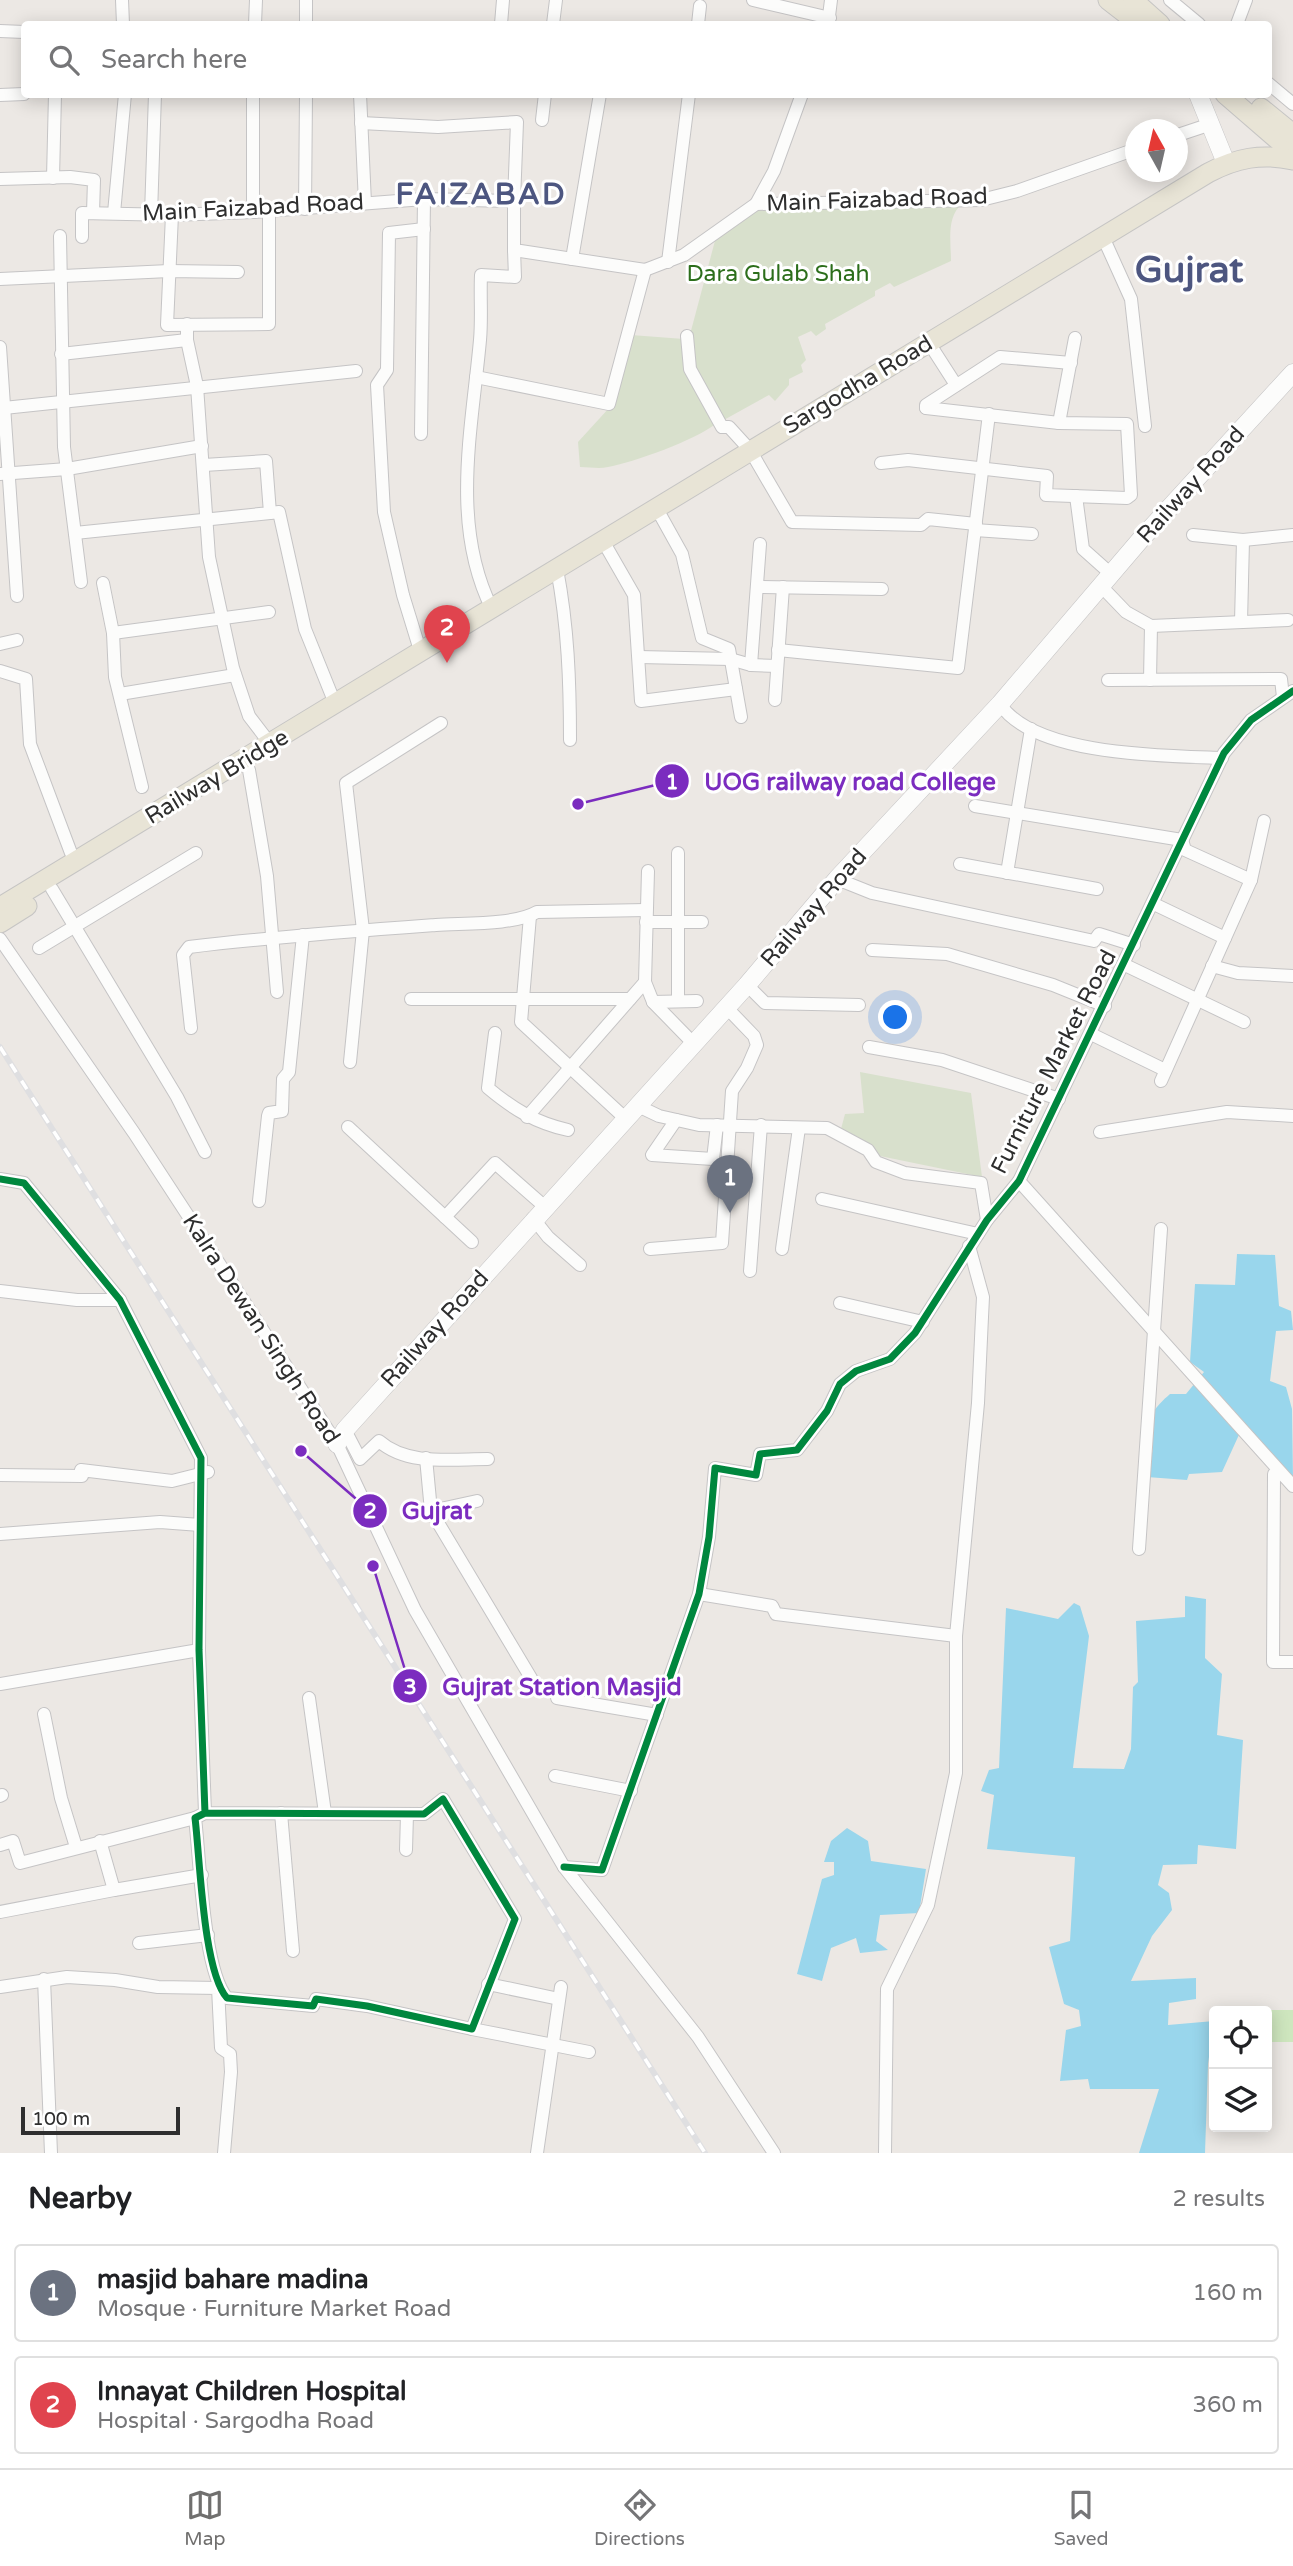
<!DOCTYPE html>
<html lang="en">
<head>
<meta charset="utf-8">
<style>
  :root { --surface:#fff; --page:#f2f2f2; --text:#202124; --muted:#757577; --line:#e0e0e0; --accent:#706f6e }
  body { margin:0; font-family:"Varela Round",sans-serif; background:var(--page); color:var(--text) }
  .controls { position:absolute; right:21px; bottom:21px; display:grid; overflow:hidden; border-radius:7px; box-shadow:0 4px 18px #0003 }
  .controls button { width:63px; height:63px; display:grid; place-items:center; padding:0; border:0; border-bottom:2px solid var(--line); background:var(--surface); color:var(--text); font:35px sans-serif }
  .compass { position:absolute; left:1125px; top:119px; width:63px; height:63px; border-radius:50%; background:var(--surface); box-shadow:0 4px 18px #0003; rotate:352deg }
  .scale { position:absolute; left:21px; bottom:18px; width:159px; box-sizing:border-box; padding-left:7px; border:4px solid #2e2e2e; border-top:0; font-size:19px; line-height:24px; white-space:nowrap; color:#2e2e2e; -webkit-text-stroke:5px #fff; paint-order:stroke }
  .you { position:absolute; left:896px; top:1018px; width:24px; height:24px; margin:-18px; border:5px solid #fff; border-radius:50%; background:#1a73e8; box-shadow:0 0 0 10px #1a73e833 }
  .badge { display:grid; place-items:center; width:46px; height:46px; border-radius:50%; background:var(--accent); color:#fff; font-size:23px; font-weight:700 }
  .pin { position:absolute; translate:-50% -58px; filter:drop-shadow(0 2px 4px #0008) }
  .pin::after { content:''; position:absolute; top:37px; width:24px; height:21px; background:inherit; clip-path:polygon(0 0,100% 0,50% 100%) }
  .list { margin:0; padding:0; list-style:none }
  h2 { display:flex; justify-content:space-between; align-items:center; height:91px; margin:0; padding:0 28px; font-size:30px }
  h2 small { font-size:23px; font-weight:400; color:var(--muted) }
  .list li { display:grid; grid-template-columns:46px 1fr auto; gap:21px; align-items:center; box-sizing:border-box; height:98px; margin:0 14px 14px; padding:0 14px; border:2px solid var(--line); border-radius:7px }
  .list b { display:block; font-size:26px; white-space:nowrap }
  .list p { margin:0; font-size:23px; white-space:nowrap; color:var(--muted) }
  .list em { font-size:23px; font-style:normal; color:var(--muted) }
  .icon { flex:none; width:38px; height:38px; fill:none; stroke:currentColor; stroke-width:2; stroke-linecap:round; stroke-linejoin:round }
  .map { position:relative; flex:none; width:1293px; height:2153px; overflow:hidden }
  .search { position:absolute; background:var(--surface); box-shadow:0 4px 18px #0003; left:21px; right:21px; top:21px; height:77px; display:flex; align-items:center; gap:18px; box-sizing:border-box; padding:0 24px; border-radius:7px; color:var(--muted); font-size:26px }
  .sheet { height:315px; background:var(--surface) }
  nav { display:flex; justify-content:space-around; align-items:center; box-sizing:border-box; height:98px; border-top:2px solid var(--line); background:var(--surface); font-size:19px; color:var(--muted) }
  nav a { display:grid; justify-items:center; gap:4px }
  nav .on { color:var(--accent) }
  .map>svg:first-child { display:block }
</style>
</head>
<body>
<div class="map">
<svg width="1293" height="2153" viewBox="0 0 1293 2153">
  <rect width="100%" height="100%" fill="#ece8e4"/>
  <path fill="#cee6be" d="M 1270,2010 L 1293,2010 L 1293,2042 L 1267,2042 Z"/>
  <g fill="#d8e0cc">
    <path d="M 962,204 C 946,217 951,242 951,261 L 894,287 L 890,283 L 875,291 L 875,296 L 825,324 L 826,329 L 816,336 L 811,331 L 798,337 L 806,360 L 801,365 L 803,372 L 789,379 L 789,385 L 775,401 L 769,395 L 722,421 L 693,369 L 688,342 L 716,237 L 757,209 Z"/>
    <path d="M 631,335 L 684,339 L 684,366 L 715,424 C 698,439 632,463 608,467 C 599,469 590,467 580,467 L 578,442 L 610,407 Z"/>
    <path d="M 860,1072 L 971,1093 L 982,1177 L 875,1155 L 841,1129 L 845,1114 L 864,1113 Z"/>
  </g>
  <g fill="#99d6ec">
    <path d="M 1237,1254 L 1275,1255 L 1279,1306 L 1291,1311 L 1293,1330 L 1276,1331 L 1270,1381 L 1286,1387 L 1292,1409 L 1293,1480 L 1243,1426 L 1222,1472 L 1189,1474 L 1187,1480 L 1147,1477 C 1149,1467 1153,1454 1153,1443 C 1153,1416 1146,1415 1170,1394 L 1186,1394 L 1204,1372 L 1190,1362 L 1195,1284 L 1235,1285 Z"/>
    <path d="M 1185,1596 L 1206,1599 L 1205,1658 L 1222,1674 L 1217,1735 L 1243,1740 L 1236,1849 L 1198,1845 L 1197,1864 L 1163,1865 L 1158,1885 L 1169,1893 L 1172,1910 L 1152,1936 L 1131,1981 L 1196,1978 L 1196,1999 L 1169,2003 L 1168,2025 L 1214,2021 L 1208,2064 L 1205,2153 L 1139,2153 L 1159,2089 L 1090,2089 L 1088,2079 L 1060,2081 L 1066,2030 L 1081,2026 L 1079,2010 L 1064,2004 L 1049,1947 L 1070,1941 L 1075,1857 L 987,1849 L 994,1795 L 981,1791 L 989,1770 L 999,1768 L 1006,1608 L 1058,1619 L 1074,1603 L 1080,1606 L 1089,1636 L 1073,1768 L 1124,1769 L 1131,1749 L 1133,1687 L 1138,1682 L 1136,1621 L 1185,1617 Z"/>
    <path d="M 847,1828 L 868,1841 L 871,1861 L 926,1869 L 919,1913 L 880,1915 L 876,1941 L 888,1950 L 860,1953 L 856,1938 L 831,1948 L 822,1981 L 797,1974 L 822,1879 L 834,1875 L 834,1862 L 824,1862 L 831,1841 Z"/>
  </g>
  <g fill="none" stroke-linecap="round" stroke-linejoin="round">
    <g stroke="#c5c4c5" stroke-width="14">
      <g id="street">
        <path d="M 122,0 L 123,24"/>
        <path d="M 753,0 L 830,18"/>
        <path d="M 1170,0 L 1199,24"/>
        <path d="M 255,24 L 256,0"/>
        <path d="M 306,24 L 306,0"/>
        <path d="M 501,24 L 503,0"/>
        <path d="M 553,24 L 556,0"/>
        <path d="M 698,24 L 700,6"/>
        <path d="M 828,24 L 831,0"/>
        <path d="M 1237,24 L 1246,0"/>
        <path d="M 0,31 L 24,32"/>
        <path d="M 1268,83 L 1293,104"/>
        <path d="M 253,94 L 253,212"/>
        <path d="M 360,94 L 365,203"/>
        <path d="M 0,95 L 24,94"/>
        <path d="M 542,120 L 545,94"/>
        <path d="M 361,123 L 438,127 L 517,122 L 514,201"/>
        <path d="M 1178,135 L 1208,125"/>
        <path d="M 53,178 L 55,94"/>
        <path d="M 0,179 L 70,177 L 94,180 L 93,213"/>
        <path d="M 756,204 L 774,171 L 802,94"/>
        <path d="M 305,209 L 306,94"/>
        <path d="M 114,213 L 125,94"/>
        <path d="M 151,214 L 155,94"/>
        <path d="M 172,215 L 167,325 L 269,324 L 269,211"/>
        <path d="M 60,236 L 64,447 L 81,582"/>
        <path d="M 82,237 L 82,213 L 172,215 L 253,212 L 424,199 L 514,201 L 514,250 L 645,270 L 684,255 L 756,204 L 981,200 L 1017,191 L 1136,149"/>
        <path d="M 1103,237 L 1131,299 L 1145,426"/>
        <path d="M 572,259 L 600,94"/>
        <path d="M 668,262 L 689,94"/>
        <path d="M 0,279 L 169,271 L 238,272"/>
        <path d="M 187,324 L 187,340 L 197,386 L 209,557 L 233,668 L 249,716 L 265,737"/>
        <path d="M 687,336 L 690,369 L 722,427 L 729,427 L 750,450 L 792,522 L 921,525 L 928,519 L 976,524"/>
        <path d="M 929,343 L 956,385"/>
        <path d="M 0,347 L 17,596"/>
        <path d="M 61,354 L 187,340"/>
        <path d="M 476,377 L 609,404 L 645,270"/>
        <path d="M 4,408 L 356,371"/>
        <path d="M 926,408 L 926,405 L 1000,357 L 1071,363"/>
        <path d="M 1059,423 L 1075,338"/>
        <path d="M 421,434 L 424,199"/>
        <path d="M 881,463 L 908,460 L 1047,476 L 1046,495 L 1127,498 L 1131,495 L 1127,424 L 1059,423 L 926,408"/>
        <path d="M 0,474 L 67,469 L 202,446"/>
        <path d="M 1076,496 L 1083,549 L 1111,574"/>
        <path d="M 657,509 L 682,554 L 702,638 L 729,649 L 741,717"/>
        <path d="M 270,513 L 279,512 L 305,629 L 332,696"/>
        <path d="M 975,530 L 1032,534"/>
        <path d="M 75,533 L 270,513 L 266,461 L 204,465"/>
        <path d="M 1193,535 L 1243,540 L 1293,535"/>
        <path d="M 603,541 L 634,595 L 641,701 L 736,689"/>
        <path d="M 557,569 C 568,627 570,682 570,740"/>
        <path d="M 103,583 L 113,633 L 115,677 L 142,787"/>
        <path d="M 1101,586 L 1126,612 L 1151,626 L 1288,620"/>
        <path d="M 757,587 L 882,589"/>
        <path d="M 492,609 C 450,525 472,429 480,340 C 482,319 480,297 481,275 L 515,277 L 514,250"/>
        <path d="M 1241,622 L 1243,540"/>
        <path d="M 113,633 L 269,612"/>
        <path d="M 0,644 L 17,640"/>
        <path d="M 419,647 L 403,595 L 384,512 L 377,385 L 387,370 L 389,233 L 424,229"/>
        <path d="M 778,650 L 958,668 L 989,414"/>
        <path d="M 639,657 L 730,659 L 751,665 L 777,666"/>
        <path d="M 751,665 L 760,544"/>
        <path d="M 0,671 L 26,679 L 30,744 L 71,853"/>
        <path d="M 1108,680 L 1281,679 L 1283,697"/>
        <path d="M 1150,680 L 1151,626"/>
        <path d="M 120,694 L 235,675"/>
        <path d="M 775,700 L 783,587"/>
        <path d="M 1000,704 C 1034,756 1165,756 1222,758"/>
        <path d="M 249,770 L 267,876 L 277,992"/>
        <path d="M 975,806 L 1182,840 L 1185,850 L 1251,880"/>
        <path d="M 960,864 L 1097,889"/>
        <path d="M 648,871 L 645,982 L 653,1002 L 694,1044"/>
        <path d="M 1007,873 L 1031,729"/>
        <path d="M 837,879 L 872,893 L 1094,941 L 1099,934 L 1134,945"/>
        <path d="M 52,889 L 177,1097 L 205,1152"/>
        <path d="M 1154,904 L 1225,938"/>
        <path d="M 530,916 L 521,1022 L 626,1119"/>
        <path d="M 646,922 L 702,922"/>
        <path d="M 0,939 L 134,1133 L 337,1444 L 415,1610 L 564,1867 L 698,2037 L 774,2153"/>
        <path d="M 39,948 L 196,853"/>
        <path d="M 872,950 L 947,954 L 1053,985 L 1105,1006"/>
        <path d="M 1125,965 L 1244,1022"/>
        <path d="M 1212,966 L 1238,973 L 1293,976"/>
        <path d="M 747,985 L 765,1003 L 859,1005"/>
        <path d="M 411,999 L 630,999"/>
        <path d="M 678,1001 L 678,853"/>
        <path d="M 653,1002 L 697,1001"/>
        <path d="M 191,1028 L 183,955 L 189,947 C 271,937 354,931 436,925 C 464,923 515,925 537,912 L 646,910"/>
        <path d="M 495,1033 L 488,1088 C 513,1109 536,1123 568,1130"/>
        <path d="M 1091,1034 L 1165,1070"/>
        <path d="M 869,1047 L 942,1060 L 1059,1099"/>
        <path d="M 350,1062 L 363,930 L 346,783 L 441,723"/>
        <path d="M 1161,1081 L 1251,880 L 1264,821"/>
        <path d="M 638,1106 L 659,1116 L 699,1125 L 827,1128 L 868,1150 L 876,1162 L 905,1173 L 981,1183 L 987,1220"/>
        <path d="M 527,1117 L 645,982"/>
        <path d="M 676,1120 L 652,1155 L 713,1159 L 717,1125"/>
        <path d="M 348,1127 L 472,1242"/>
        <path d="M 1100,1132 L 1227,1112 L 1293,1116"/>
        <path d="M 0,1179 L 24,1183 L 120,1300 L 201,1458 L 199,1650 L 205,1813 L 195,1818 C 200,1858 203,1971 227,1998 L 313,2006 L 316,1999 L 367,2006 L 472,2029 L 515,1919 L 443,1799 L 424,1814 L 205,1813"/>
        <path d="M 1019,1181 L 1293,1486"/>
        <path d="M 822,1199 L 978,1234"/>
        <path d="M 259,1201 L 268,1116 L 269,1113 L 282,1111 L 283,1079 L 289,1072 L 303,935"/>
        <path d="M 445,1217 L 495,1163 L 544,1206"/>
        <path d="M 533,1218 L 548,1237 L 580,1265"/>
        <path d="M 650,1249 L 722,1243 L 732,1091 L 747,1068 L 757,1045 L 754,1036 L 727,1008"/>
        <path d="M 782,1249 L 799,1128"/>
        <path d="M 750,1271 L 761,1125"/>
        <path d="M 0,1291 L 77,1300 L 120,1300"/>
        <path d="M 840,1303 L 923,1322"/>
        <path d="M 345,1430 L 360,1459 L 379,1441 C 407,1466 452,1459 488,1459"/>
        <path d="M 426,1458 L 431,1511 L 531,1678"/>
        <path d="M 1274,1474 L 1273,1662 L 1293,1662"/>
        <path d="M 0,1475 L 82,1476 L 81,1470 L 172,1481 L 208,1472"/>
        <path d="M 431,1511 L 477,1501"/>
        <path d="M 0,1534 L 160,1522 L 200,1525"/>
        <path d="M 1139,1549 L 1161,1229"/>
        <path d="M 699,1594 L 772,1606 L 776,1614 L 956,1636"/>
        <path d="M 0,1684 L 199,1650"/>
        <path d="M 309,1698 L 325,1813"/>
        <path d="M 557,1698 L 657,1715"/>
        <path d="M 44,1714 L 61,1798 L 76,1847"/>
        <path d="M 555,1776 L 631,1791"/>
        <path d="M 0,1796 L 2,1795"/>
        <path d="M 281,1813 L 293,1951"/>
        <path d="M 100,1841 L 114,1890 L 202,1875"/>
        <path d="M 0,1845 L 13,1841 L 20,1863 L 195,1818"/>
        <path d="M 406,1850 L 407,1814"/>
        <path d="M 564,1867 L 602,1870 L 699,1594 L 709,1537 L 715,1468 L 756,1475 L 760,1454 L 797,1450 L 827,1411 L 840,1384 L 856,1371 L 890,1359 L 915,1333 L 987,1220 L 1019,1181 L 1224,753 L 1251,720 L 1293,691"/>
        <path d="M 0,1912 L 114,1890"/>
        <path d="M 139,1943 L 208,1935"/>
        <path d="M 44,1979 L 51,2153"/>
        <path d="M 488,1984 L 559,1999"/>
        <path d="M 0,1987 L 67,1977 L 115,1980 L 158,1987 L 218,1988 L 221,2048 L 230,2054 L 231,2072 L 224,2153"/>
        <path d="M 472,2029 L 589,2052"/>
        <path d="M 537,2153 L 561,1987"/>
        <path d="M 885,2153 L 887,1989 L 928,1905 L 956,1773 L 956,1636 L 978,1403 L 982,1317 L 983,1297 L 969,1246"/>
      </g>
    </g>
    <g stroke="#c5c4c5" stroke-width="19">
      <g id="secondary">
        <path d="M 1198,94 L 1226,163"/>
        <path d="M 337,1444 L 345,1430 L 747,985 L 837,879 L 1000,704 L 1141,539 L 1293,373"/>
      </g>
    </g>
    <g stroke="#c6c5c4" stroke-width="21">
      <g id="primary">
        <path d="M 1108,0 L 1139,24"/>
        <path d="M 1133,0 L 1160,24"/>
        <path d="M 1225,94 L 1293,153"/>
        <path d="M 1261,108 L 1293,134"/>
        <path d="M 0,907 L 1208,173 C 1236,158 1262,153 1293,160"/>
        <path d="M 0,923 L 27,906"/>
      </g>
    </g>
    <use href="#street" stroke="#fcfcfb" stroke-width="12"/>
    <use href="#secondary" stroke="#fcfcfb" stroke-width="18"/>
    <use href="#primary" stroke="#e8e4d6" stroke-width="19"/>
    <g stroke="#dfdfe1" stroke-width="6">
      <path id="rail" d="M 0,1047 L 705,2153"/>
    </g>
    <use href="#rail" stroke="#fff" stroke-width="3.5" stroke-dasharray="10" stroke-linecap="butt"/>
    <g stroke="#fff" stroke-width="11">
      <g id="cycleway">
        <path d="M 0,1179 L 24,1183 L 120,1300 L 201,1458 L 199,1650 L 205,1813 L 195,1818 C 200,1858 203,1971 227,1998 L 313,2006 L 316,1999 L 367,2006 L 472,2029 L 515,1919 L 443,1799 L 424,1814 L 205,1813"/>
        <path d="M 564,1867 L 602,1870 L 699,1594 L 709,1537 L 715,1468 L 756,1475 L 760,1454 L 797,1450 L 827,1411 L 840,1384 L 856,1371 L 890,1359 L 915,1333 L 987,1220 L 1019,1181 L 1224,753 L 1251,720 L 1293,691"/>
      </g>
    </g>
    <use href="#cycleway" stroke="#00873e" stroke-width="7"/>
  </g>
  <g text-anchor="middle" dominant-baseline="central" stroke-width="6" stroke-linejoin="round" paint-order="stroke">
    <g font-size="23" fill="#2e2e2e" stroke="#fff">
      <text transform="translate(877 200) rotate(-2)">Main Faizabad Road</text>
      <text transform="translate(253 208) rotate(-3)">Main Faizabad Road</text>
      <text transform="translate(858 385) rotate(-31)">Sargodha Road</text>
      <text transform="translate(1191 485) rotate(-48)">Railway Road</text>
      <text transform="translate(217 777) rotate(-31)">Railway Bridge</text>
      <text transform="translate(814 908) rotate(-49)">Railway Road</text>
      <text transform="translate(1054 1062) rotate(-63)">Furniture Market Road</text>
      <text transform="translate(261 1329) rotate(57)">Kalra Dewan Singh Road</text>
      <text transform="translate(435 1329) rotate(-48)">Railway Road</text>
    </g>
    <g font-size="23" fill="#2c6e1b" stroke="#fff">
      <text x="778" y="274">Dara Gulab Shah</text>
    </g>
    <g font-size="30" font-weight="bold" letter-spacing="2" fill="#4d5680" stroke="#fff">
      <text x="481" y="194">FAIZABAD</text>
    </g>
    <g font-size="37" font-weight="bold" fill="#4d5680" stroke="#fff">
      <text x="1189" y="270">Gujrat</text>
    </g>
  </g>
  <path fill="none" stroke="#7b2cbf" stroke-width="2.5" d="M578 804L672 781M301 1451L370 1511M373 1566L410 1686"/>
  <g fill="#7b2cbf" stroke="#fff" stroke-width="2.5">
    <circle cx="578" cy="804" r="7"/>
    <circle cx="301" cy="1451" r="7"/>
    <circle cx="373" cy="1566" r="7"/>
    <circle cx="672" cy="781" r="18"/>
    <circle cx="370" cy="1511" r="18"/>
    <circle cx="410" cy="1686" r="18"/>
  </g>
  <g font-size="21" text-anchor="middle" font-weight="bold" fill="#fff">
    <text x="672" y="789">1</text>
    <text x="370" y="1518">2</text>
    <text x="410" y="1694">3</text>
  </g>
  <g font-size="24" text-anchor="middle" font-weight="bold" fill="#7b2cbf" stroke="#fff" stroke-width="6" stroke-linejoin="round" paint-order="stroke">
    <text x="850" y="790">UOG railway road College</text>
    <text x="437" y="1519">Gujrat</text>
    <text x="562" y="1695">Gujrat Station Masjid</text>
  </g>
</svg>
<div class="controls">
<button><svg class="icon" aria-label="locate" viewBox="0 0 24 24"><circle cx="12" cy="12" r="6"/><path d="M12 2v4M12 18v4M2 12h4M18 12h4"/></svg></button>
<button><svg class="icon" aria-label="layers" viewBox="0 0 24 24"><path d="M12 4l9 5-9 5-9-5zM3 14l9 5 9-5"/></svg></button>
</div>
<svg class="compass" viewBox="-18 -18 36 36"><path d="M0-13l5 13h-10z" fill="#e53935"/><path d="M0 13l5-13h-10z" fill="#757577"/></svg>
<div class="scale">100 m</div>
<div class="you"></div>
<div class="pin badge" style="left:730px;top:1213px;background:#6b7280">1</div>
<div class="pin badge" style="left:447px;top:663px;background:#e0444e">2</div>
<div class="search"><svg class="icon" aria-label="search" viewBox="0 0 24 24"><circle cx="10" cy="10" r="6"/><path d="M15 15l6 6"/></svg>Search here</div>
</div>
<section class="sheet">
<h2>Nearby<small>2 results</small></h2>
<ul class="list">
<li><span class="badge" style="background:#6b7280">1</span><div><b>masjid bahare madina</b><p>Mosque · Furniture Market Road</p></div><em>160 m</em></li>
<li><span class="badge" style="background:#e0444e">2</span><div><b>Innayat Children Hospital</b><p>Hospital · Sargodha Road</p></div><em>360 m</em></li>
</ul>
</section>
<nav>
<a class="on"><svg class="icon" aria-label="map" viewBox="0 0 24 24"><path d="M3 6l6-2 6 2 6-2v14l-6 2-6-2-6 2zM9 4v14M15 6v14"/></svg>Map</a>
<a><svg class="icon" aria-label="directions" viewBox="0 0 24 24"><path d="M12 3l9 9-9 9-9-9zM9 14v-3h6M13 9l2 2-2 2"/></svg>Directions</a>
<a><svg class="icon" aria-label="saved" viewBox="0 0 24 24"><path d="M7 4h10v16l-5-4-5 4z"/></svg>Saved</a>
</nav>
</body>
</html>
